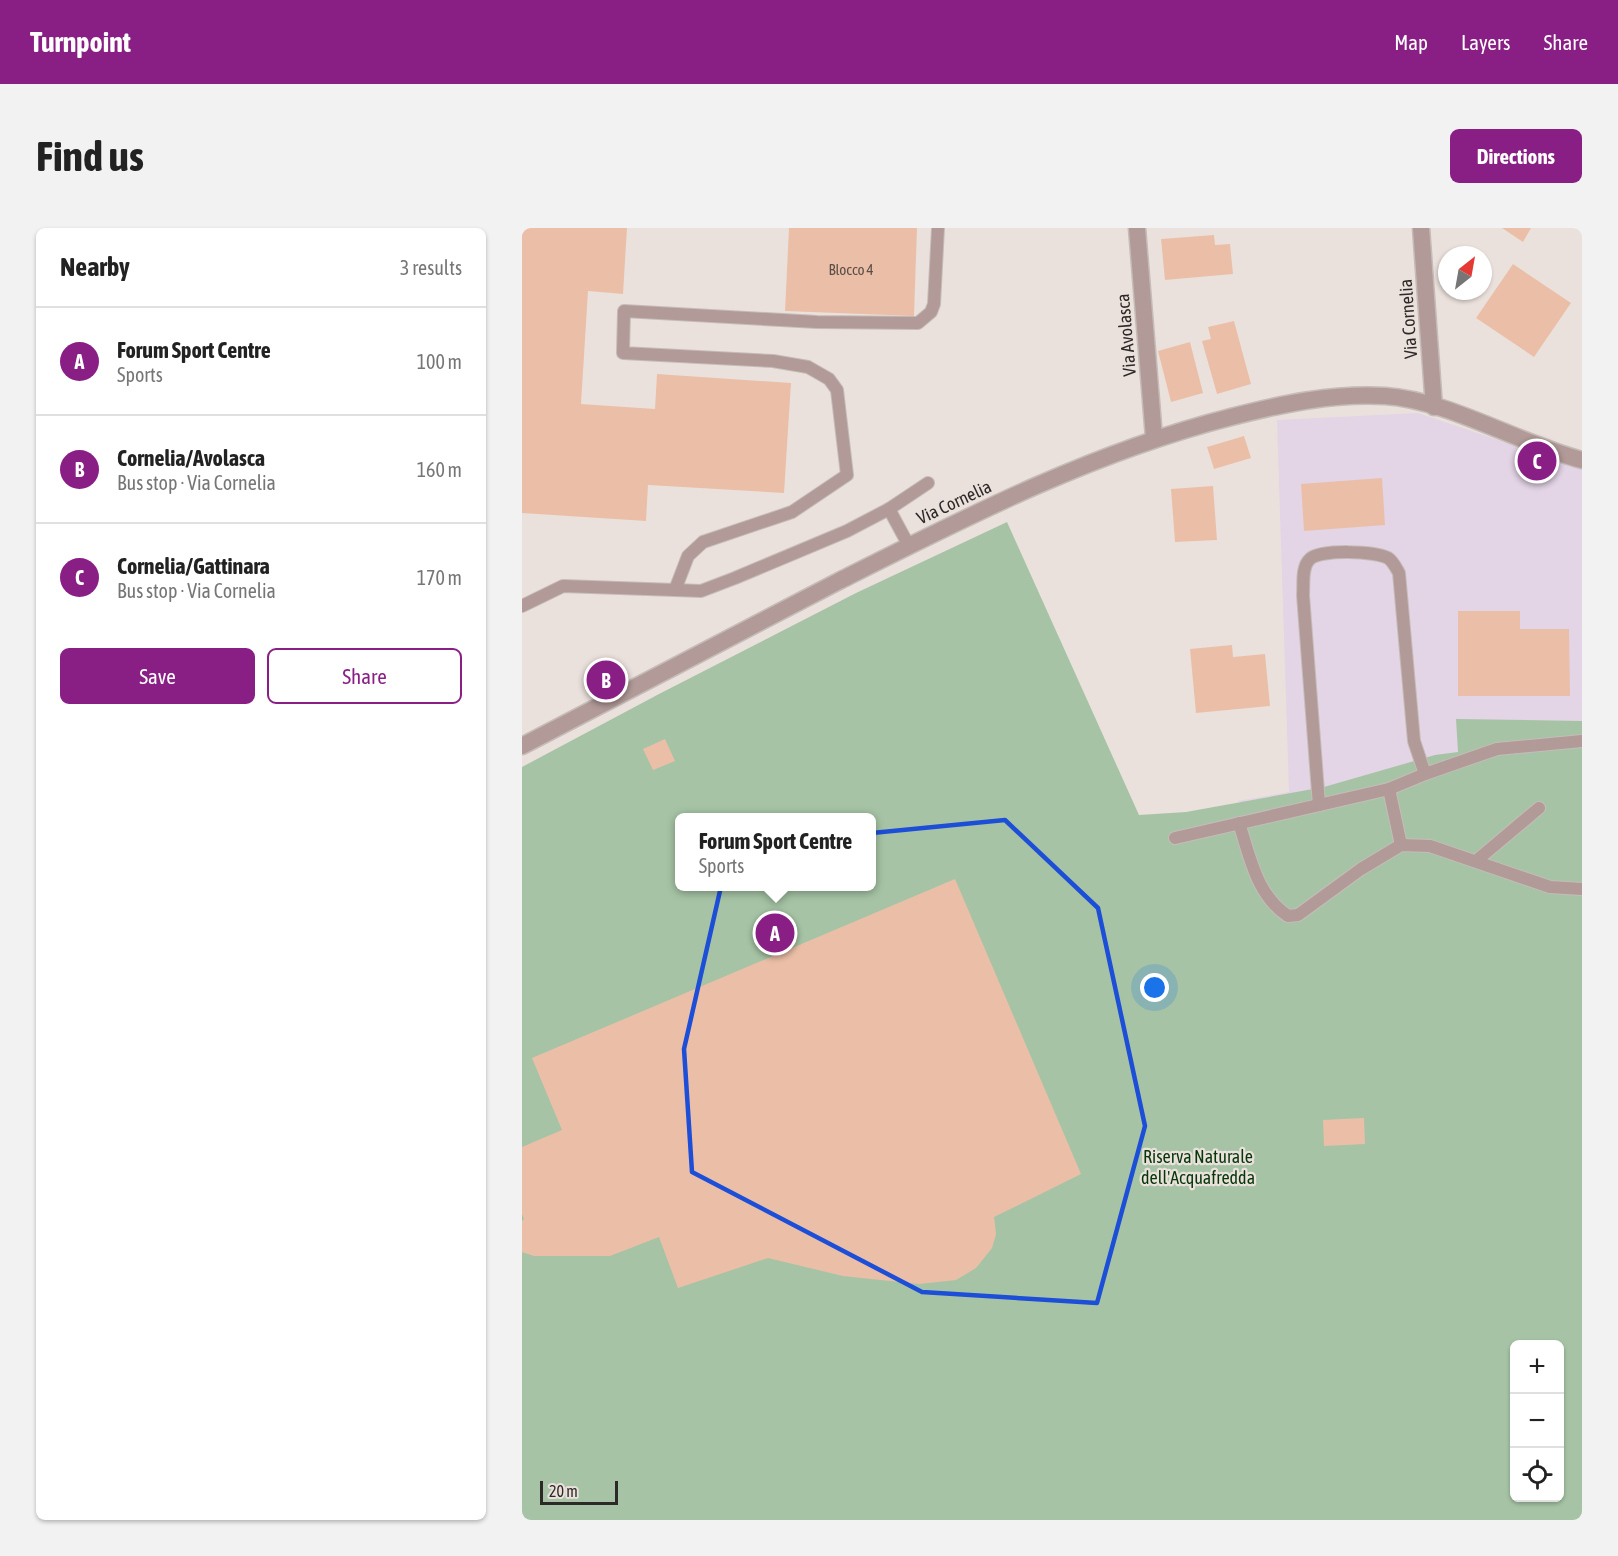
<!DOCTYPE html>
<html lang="en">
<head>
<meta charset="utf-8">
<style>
  :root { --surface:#fff; --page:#f2f2f2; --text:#222; --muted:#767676; --line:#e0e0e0; --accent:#891f85 }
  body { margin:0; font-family:"Asap Condensed",sans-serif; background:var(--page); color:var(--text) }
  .controls { position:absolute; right:18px; bottom:18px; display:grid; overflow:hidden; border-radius:9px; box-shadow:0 2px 4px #0004 }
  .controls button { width:54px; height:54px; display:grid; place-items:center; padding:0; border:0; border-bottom:2px solid var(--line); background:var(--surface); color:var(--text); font:30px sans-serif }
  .compass { position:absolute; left:916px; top:18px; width:54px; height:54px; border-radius:50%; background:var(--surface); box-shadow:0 2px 4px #0004; rotate:31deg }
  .scale { position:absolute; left:18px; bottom:15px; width:78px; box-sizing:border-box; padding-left:6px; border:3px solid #2d2927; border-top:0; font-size:16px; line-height:21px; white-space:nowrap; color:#2d2927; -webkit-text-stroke:4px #ebe1dc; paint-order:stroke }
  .you { position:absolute; left:633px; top:760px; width:21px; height:21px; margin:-15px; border:4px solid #fff; border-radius:50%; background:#1a73e8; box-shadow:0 0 0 9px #1a73e833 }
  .badge { display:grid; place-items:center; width:39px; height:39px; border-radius:50%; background:var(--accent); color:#fff; font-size:20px; font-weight:700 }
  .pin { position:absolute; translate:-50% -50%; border:3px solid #fff; box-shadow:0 2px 6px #0006 }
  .popup { position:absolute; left:153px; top:585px; width:201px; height:78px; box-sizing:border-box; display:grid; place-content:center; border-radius:9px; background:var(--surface); filter:drop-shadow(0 2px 4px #0005); font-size:20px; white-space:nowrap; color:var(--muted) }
  .popup b { font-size:22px; color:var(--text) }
  .popup::after { content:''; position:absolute; left:50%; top:100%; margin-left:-12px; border:12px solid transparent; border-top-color:var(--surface) }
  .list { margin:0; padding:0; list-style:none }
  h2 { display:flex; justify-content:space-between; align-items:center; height:78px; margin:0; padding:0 24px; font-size:26px }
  h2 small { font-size:20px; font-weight:400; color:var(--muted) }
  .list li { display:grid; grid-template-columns:39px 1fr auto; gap:18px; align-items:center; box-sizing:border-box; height:108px; padding:0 24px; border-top:2px solid var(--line) }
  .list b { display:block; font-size:22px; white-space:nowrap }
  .list p { margin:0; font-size:20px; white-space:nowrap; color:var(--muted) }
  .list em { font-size:20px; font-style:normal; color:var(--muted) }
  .actions { display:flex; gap:12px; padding:18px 24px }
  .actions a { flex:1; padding:14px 0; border:2px solid var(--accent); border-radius:9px; text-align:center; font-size:21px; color:var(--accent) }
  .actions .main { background:var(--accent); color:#fff }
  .icon { flex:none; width:33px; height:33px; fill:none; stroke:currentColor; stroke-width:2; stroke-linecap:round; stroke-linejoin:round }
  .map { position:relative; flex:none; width:1060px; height:1292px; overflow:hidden; border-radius:9px }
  header { display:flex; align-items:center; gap:36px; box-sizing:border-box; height:84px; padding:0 30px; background:var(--accent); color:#fff }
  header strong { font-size:28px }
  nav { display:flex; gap:33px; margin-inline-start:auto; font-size:21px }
  .intro { display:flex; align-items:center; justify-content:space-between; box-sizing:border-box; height:144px; padding:0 36px }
  h1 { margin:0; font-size:42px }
  .button { padding:15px 27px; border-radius:9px; background:var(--accent); color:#fff; font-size:21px; font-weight:700 }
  main { display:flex; gap:36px; padding:0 36px }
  aside { flex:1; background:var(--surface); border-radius:9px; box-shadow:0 2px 4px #0004 }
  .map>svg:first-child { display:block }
</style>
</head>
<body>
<header>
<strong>Turnpoint</strong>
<nav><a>Map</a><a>Layers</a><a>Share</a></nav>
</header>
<div class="intro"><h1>Find us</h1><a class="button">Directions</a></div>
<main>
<aside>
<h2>Nearby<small>3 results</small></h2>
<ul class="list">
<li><span class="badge">A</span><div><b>Forum Sport Centre</b><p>Sports</p></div><em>100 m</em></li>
<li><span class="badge">B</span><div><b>Cornelia/Avolasca</b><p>Bus stop · Via Cornelia</p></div><em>160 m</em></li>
<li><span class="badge">C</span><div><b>Cornelia/Gattinara</b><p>Bus stop · Via Cornelia</p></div><em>170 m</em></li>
</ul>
<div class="actions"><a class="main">Save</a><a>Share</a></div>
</aside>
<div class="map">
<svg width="1060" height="1292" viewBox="0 0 1060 1292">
  <rect width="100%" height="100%" fill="#ebe1dc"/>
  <path fill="#e3d4e6" d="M 896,185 L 1060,240 L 1060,674 L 715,573 L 767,564 L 755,192 Z"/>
  <path fill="#a6c4a5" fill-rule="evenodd" d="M 485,294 L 617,587 L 664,584 L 802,559 L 913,527 L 936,524 L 934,491 L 1060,493 L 1060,1292 L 0,1292 L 0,539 L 137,466 L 334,365 ZM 157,590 L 349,590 L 349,658 L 157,658 ZM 993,1116 L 1038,1116 L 1038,1270 L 993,1270 Z"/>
  <g fill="#ebbfa7">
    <path d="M 0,0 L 105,0 L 101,66 L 66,63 L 59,176 L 133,181 L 135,146 L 269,155 L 262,265 L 126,257 L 124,293 L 0,285 Z"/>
    <path d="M 267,0 L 395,0 L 392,88 L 263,83 Z"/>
    <path d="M 980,0 L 1009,0 L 1001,14 Z"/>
    <path d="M 692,7 L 693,17 L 708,16 L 711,46 L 643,52 L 639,11 Z"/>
    <path d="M 991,36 L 1049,75 L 1012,129 L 954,90 Z"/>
    <path d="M 712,93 L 729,156 L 695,166 L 680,113 L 689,111 L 686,99 Z"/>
    <path d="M 668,114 L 681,165 L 649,174 L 636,123 Z"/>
    <path d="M 722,208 L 729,230 L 692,241 L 685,219 Z"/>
    <path d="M 860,250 L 863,297 L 782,303 L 779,256 Z"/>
    <path d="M 691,258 L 695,312 L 653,314 L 649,261 Z"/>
    <path d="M 936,383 L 998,383 L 998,401 L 1047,401 L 1048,468 L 936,468 Z"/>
    <path d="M 710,417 L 711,429 L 743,426 L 748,478 L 674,485 L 668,421 Z"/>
    <path d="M 143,511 L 153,533 L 131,542 L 121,521 Z"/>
    <path d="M 433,651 L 559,946 L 472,989 L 474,1006 L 470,1020 L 454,1040 L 434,1052 L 397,1056 L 321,1048 L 246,1030 L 156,1060 L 137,1009 L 88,1028 L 12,1028 L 0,1024 L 0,993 L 2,991 L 0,986 L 0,919 L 40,902 L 10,830 Z"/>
    <path d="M 842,890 L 843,916 L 802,918 L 801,892 Z"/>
  </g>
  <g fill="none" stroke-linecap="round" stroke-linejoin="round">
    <g stroke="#c5bcb8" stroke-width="14">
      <g id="service">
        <path d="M 367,281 L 387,318"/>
        <path d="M 153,362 L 179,363 L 213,350 L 325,303 L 367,281 L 406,255"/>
        <path d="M 0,378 L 41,358 L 153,362 L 166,328 L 181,314 L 270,284 L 325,247 L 315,162 L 307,151 L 286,139 L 251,133 L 101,125 L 102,83 L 295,94 L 396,95 L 409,84 L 412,76 L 416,0"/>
        <path d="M 867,561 L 879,617"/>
        <path d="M 797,577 L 781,367 C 782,357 779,339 788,331 C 799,321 853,323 866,330 C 871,333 874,340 877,345 L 892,513 L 903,546"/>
        <path d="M 717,595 C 728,629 735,668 766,688 L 776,687 L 839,641 L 879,617 L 908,618 L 1028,659 L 1060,661"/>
        <path d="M 653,610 L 867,561 L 903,546 L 975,521 L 1060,513"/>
        <path d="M 954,633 L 1017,580"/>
      </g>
    </g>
    <g stroke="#c5bcb8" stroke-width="19">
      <g id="minor">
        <path d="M 615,0 L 632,210"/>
        <path d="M 899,0 L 912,179"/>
      </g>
    </g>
    <g stroke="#c5bcb8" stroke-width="19">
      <path id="tertiary" d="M 0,518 C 106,463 211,408 317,353 C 444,289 571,224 709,189 C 759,176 811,165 863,168 C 926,172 998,216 1060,232"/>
    </g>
    <use href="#service" stroke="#b19a98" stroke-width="12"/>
    <use href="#minor" stroke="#b19a98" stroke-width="16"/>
    <use href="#tertiary" stroke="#b19a98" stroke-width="16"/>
  </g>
  <path fill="none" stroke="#1d4ed8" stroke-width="4.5" stroke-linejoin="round" d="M 483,592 L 576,680 L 623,898 L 575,1075 L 400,1064 L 170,944 L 162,821 L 208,619 Z"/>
  <g text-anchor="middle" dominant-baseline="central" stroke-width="4.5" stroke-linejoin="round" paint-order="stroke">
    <g font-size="15" fill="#5c4e47">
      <text x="329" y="41">Blocco 4</text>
    </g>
    <g font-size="18" fill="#2d2927" stroke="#ebe1dc">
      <text transform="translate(886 91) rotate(-94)">Via Cornelia</text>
      <text transform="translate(604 107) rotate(-95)">Via Avolasca</text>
      <text transform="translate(432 274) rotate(-25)">Via Cornelia</text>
    </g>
    <g font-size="18" fill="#053709" stroke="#ebe1dc">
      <text x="676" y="928">Riserva Naturale<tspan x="676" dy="21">dell'Acquafredda</tspan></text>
    </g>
  </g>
</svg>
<div class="controls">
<button>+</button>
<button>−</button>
<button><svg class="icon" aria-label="locate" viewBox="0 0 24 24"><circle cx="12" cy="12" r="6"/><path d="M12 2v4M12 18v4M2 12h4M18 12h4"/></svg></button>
</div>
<svg class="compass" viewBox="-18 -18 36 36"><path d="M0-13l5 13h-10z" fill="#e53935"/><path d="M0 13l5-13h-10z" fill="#767676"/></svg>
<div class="scale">20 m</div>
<div class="you"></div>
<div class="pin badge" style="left:253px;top:705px">A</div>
<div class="popup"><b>Forum Sport Centre</b>Sports</div>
<div class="pin badge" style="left:84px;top:452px">B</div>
<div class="pin badge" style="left:1015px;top:233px">C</div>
</div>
</main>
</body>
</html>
